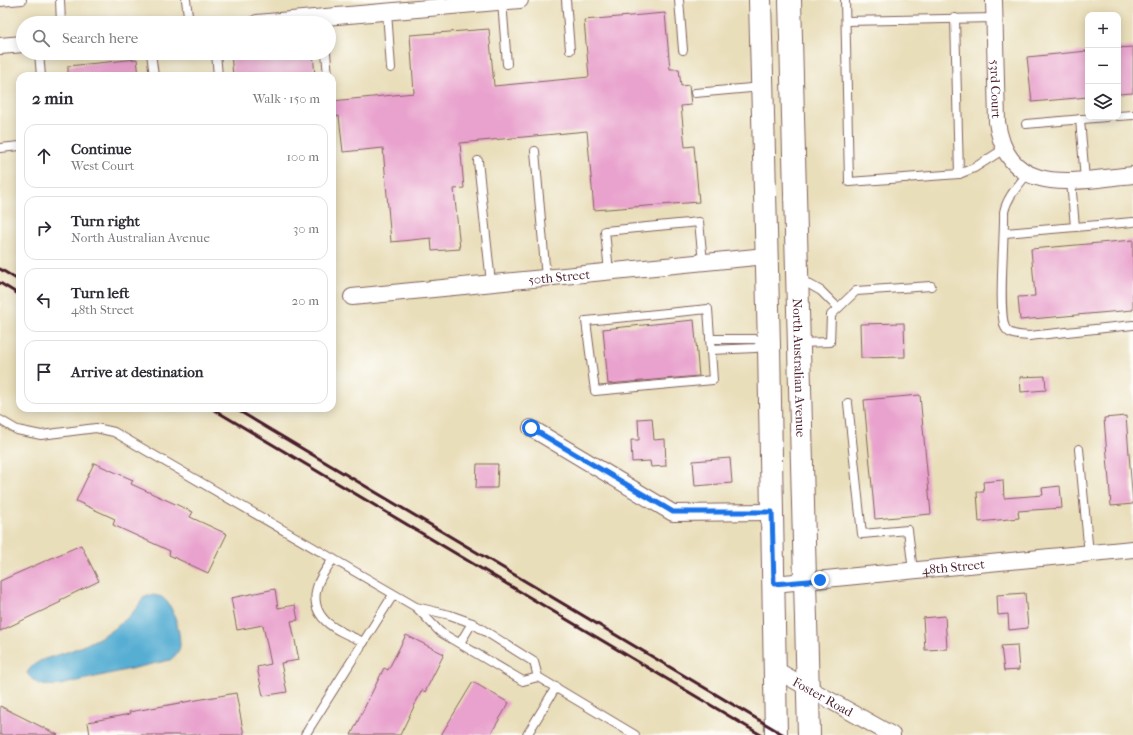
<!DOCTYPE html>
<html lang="en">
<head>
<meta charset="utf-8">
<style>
  :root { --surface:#fff; --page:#f7f7f7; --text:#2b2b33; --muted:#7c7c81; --line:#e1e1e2 }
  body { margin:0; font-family:"IM FELL French Canon",serif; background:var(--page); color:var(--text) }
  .controls { position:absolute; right:12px; top:12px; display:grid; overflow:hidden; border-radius:8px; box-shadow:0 2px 10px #0003 }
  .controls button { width:36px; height:36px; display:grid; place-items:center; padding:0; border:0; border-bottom:1px solid var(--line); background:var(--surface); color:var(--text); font:20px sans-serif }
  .stop { position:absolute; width:12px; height:12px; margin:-9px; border:3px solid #1a73e8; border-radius:50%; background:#fff }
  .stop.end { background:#1a73e8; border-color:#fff; box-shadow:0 1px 4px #0008 }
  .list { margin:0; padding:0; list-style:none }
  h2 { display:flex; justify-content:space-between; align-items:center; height:52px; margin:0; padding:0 16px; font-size:17px }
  h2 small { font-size:13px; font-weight:400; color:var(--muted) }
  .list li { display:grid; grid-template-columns:26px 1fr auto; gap:12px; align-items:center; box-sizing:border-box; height:64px; margin:0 8px 8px; padding:0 8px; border:1px solid var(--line); border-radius:12px }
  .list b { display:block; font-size:15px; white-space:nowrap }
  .list p { margin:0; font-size:13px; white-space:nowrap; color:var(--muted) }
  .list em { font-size:13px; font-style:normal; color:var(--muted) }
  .icon { flex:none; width:22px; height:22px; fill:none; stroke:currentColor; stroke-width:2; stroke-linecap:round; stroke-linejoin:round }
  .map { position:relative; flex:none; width:1133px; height:735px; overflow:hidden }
  .search { position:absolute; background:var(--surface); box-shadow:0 2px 10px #0003; left:16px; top:16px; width:320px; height:44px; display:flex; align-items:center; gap:10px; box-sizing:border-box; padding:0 14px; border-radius:22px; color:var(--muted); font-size:15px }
  .panel { position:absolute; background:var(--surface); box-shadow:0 2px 10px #0003; left:16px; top:72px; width:320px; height:340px; border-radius:12px }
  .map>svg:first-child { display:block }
</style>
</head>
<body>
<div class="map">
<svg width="1133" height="735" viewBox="0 0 1133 735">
  <rect width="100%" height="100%" fill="#fdfcf7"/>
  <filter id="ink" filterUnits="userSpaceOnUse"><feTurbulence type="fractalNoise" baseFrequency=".025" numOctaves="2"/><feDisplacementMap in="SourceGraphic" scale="8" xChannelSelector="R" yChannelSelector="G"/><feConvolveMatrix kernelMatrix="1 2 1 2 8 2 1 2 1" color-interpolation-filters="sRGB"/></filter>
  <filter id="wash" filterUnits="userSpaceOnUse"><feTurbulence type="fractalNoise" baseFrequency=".012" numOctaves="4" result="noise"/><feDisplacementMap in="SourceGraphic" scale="16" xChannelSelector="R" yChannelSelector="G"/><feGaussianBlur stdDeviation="0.9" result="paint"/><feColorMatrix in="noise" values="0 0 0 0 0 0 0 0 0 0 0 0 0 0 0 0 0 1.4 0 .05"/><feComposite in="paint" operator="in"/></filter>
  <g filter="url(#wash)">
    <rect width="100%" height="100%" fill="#e9deba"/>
    <path fill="#56aed3" stroke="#50667f" d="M 154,595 C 157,596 161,596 163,598 C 174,606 180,631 180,645 C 180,651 175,656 170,660 L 60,685 C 44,686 37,687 27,673 C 35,659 50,658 64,653 C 94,643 128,625 144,597 Z"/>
    <g id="blocks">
      <g fill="#e9a2cd">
        <path d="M 665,13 L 670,69 L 679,69 L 681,86 L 689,85 L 691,105 L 681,106 L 685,147 L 694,146 L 699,202 L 594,210 L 587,131 L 460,143 L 464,188 L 454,189 L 460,249 L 432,251 L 431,238 L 391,242 L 383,148 L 343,152 L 339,116 L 332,117 L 332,101 L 414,93 L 410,35 L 489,29 L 494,86 L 589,77 L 584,20 Z"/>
        <path d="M 1133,47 L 1133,93 L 1118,94 L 1118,48 Z"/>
        <path d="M 1088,51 L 1088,97 L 1032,102 L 1027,57 Z"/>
        <path d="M 231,53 L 313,53 L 315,76 L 233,76 Z"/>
        <path d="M 137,59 L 139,76 L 68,76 L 68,66 Z"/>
        <path d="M 1133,240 L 1133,310 L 1020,320 L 1018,297 L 1035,296 L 1031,249 Z"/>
        <path d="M 694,320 L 699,376 L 608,384 L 603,329 Z"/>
        <path d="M 904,323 L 905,357 L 861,358 L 860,324 Z"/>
        <path d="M 1045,376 L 1046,390 L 1021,392 L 1020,377 Z"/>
        <path d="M 920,395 L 931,514 L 875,519 L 864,400 Z"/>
        <path d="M 1126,416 L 1133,504 L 1111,506 L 1104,418 Z"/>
        <path d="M 652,418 L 654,440 L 665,439 L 666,466 L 651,467 L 650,461 L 632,462 L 631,440 L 639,440 L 638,419 Z"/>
        <path d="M 730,458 L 732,483 L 695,486 L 693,461 Z"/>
        <path d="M 94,463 L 133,480 L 131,484 L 193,512 L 190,517 L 227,534 L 208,573 L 169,555 L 170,551 L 113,525 L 115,519 L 76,501 Z"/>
        <path d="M 477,464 L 498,464 L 497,488 L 476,488 Z"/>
        <path d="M 1003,480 L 1004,498 L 1043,495 L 1042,488 L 1060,486 L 1062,508 L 1018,511 L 1019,518 L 979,522 L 977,492 L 984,492 L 983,482 Z"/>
        <path d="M 81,545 L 99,581 L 60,600 L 61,602 L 0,631 L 0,581 Z"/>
        <path d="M 275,589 L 278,608 L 295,605 L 298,620 L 291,621 L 299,660 L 281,663 L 287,692 L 263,696 L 257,667 L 271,664 L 263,625 L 237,630 L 231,598 Z"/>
        <path d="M 1025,593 L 1028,628 L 1009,630 L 1008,614 L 998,615 L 997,595 Z"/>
        <path d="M 945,616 L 947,649 L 925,650 L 923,618 Z"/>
        <path d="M 406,635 L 444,654 L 425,692 L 422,690 L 400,735 L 351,735 L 384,668 L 388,670 Z"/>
        <path d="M 1017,645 L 1019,670 L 1004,671 L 1001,646 Z"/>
        <path d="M 473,682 L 509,703 L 490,735 L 441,735 Z"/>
        <path d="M 236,693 L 244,735 L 90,735 L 88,722 L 130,714 L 129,712 Z"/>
        <path d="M 0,706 L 58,735 L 0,735 Z"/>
      </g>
    </g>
  </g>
  <g filter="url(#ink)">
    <use href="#blocks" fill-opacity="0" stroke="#82625d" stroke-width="1"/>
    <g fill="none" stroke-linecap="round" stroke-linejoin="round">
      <g stroke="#82625d" stroke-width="10">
        <g id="service">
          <path d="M 60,0 L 61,23"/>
          <path d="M 186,0 L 189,23"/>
          <path d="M 566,0 L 570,50"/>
          <path d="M 679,0 L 683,50"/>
          <path d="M 845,0 L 849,182 L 959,174 L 974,168 L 1004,149"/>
          <path d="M 0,2 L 22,0"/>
          <path d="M 502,2 L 507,64"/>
          <path d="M 387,12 L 391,68"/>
          <path d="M 955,18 L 959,174"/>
          <path d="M 846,21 L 994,18"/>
          <path d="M 39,53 L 41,76"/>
          <path d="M 151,53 L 154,76"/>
          <path d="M 216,53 L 218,76"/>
          <path d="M 326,53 L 328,76"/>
          <path d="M 695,93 L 762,87"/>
          <path d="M 1118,116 L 1133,115"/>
          <path d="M 1080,119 L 1085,180"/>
          <path d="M 1026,124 L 1106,117"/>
          <path d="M 0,148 L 20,146"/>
          <path d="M 535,151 L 546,278"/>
          <path d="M 478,161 L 491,283"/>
          <path d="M 1028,173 C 1018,186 1007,197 1004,212 C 1005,234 997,316 1006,329 C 1011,336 1021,335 1029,336 L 1133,325"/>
          <path d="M 1071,181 L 1075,227 L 1133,222"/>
          <path d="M 1005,233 L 1075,227"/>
          <path d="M 609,272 L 605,231 L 699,222 L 703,262"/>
          <path d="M 800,279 L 821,291 L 838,308"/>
          <path d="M 708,309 L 713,380 L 595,391 L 586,321 Z"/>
          <path d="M 710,339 L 755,339 L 767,345"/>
          <path d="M 800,343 L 830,342 L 831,315 L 856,291 L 931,286"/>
          <path d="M 711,350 L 755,348 L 768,346"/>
          <path d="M 848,403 L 862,534 L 908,530 L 913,571"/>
          <path d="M 0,420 L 17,430 L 41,435 L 96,428 L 114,432 L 416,607 L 450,615 L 472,623 L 534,662 L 538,677 L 635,735"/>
          <path d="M 1079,449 L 1089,554"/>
          <path d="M 333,559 C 328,567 321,575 318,584 C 306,619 338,631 364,642"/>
          <path d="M 417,608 L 440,632 L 523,681 L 538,677"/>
          <path d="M 460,643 L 472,623"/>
          <path d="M 305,735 L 393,595"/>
          <path d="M 527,735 L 556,687"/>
        </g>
      </g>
      <g stroke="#82625d" stroke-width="18">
        <g id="minor">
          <path id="s1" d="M 994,0 L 997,122 C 1008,200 1076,180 1133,175"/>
          <path d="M 257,23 L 520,0"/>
          <path d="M 0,46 L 23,44"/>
          <path id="s2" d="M 352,297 L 766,256"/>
          <path d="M 531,428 L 673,513 L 772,512"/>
          <path id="s3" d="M 774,584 L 1133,549"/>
          <path id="s4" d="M 776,670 L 892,735"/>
        </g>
      </g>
      <g stroke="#82625d" stroke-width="24">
        <g id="secondary">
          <path d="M 760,0 L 769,346 L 776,735"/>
          <path id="s5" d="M 790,0 L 809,735"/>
        </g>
      </g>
      <use href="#service" stroke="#fff" stroke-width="8"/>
      <use href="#minor" stroke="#fff" stroke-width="16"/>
      <use href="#secondary" stroke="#fff" stroke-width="22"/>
      <g stroke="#4a1f2b" stroke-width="3">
        <path d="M 0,269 L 20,281"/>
        <path d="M 0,283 L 20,295"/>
        <path d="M 211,408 L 761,735"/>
        <path d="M 234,408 L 784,735"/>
      </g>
    </g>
  </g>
  <g fill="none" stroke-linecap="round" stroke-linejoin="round" filter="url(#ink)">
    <path stroke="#1a73e8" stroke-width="5" d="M 531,428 L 673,512 L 772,512 L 774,584 L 820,580"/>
  </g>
  <g text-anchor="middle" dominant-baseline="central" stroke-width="4" stroke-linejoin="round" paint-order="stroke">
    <g font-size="13" fill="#4a1f2b" stroke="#fdfcf7">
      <text stroke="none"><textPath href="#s1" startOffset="89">53rd Court</textPath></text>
      <text stroke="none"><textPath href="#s2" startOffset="208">50th Street</textPath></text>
      <text stroke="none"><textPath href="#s5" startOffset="368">North Australian Avenue</textPath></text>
      <text stroke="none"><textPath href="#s3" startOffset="180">48th Street</textPath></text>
      <text stroke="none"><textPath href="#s4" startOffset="54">Foster Road</textPath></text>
    </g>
  </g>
</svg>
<div class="controls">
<button>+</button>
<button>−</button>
<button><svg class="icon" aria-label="layers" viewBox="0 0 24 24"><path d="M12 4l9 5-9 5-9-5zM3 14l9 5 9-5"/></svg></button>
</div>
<div class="stop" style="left:531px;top:428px"></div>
<div class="stop end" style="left:820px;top:580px"></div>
<div class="search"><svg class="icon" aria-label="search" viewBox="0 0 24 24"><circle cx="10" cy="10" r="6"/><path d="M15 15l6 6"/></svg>Search here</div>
<section class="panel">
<h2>2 min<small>Walk · 150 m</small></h2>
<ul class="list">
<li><svg class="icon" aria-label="ahead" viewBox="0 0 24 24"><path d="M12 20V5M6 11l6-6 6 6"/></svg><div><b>Continue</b><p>West Court</p></div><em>100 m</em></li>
<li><svg class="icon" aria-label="right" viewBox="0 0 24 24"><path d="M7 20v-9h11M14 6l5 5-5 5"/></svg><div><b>Turn right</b><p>North Australian Avenue</p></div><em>30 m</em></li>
<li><svg class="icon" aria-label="left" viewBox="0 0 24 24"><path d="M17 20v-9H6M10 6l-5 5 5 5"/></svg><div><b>Turn left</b><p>48th Street</p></div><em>20 m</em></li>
<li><svg class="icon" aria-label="arrive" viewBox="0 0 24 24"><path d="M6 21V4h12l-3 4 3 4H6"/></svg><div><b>Arrive at destination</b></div></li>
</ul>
</section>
</div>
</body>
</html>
